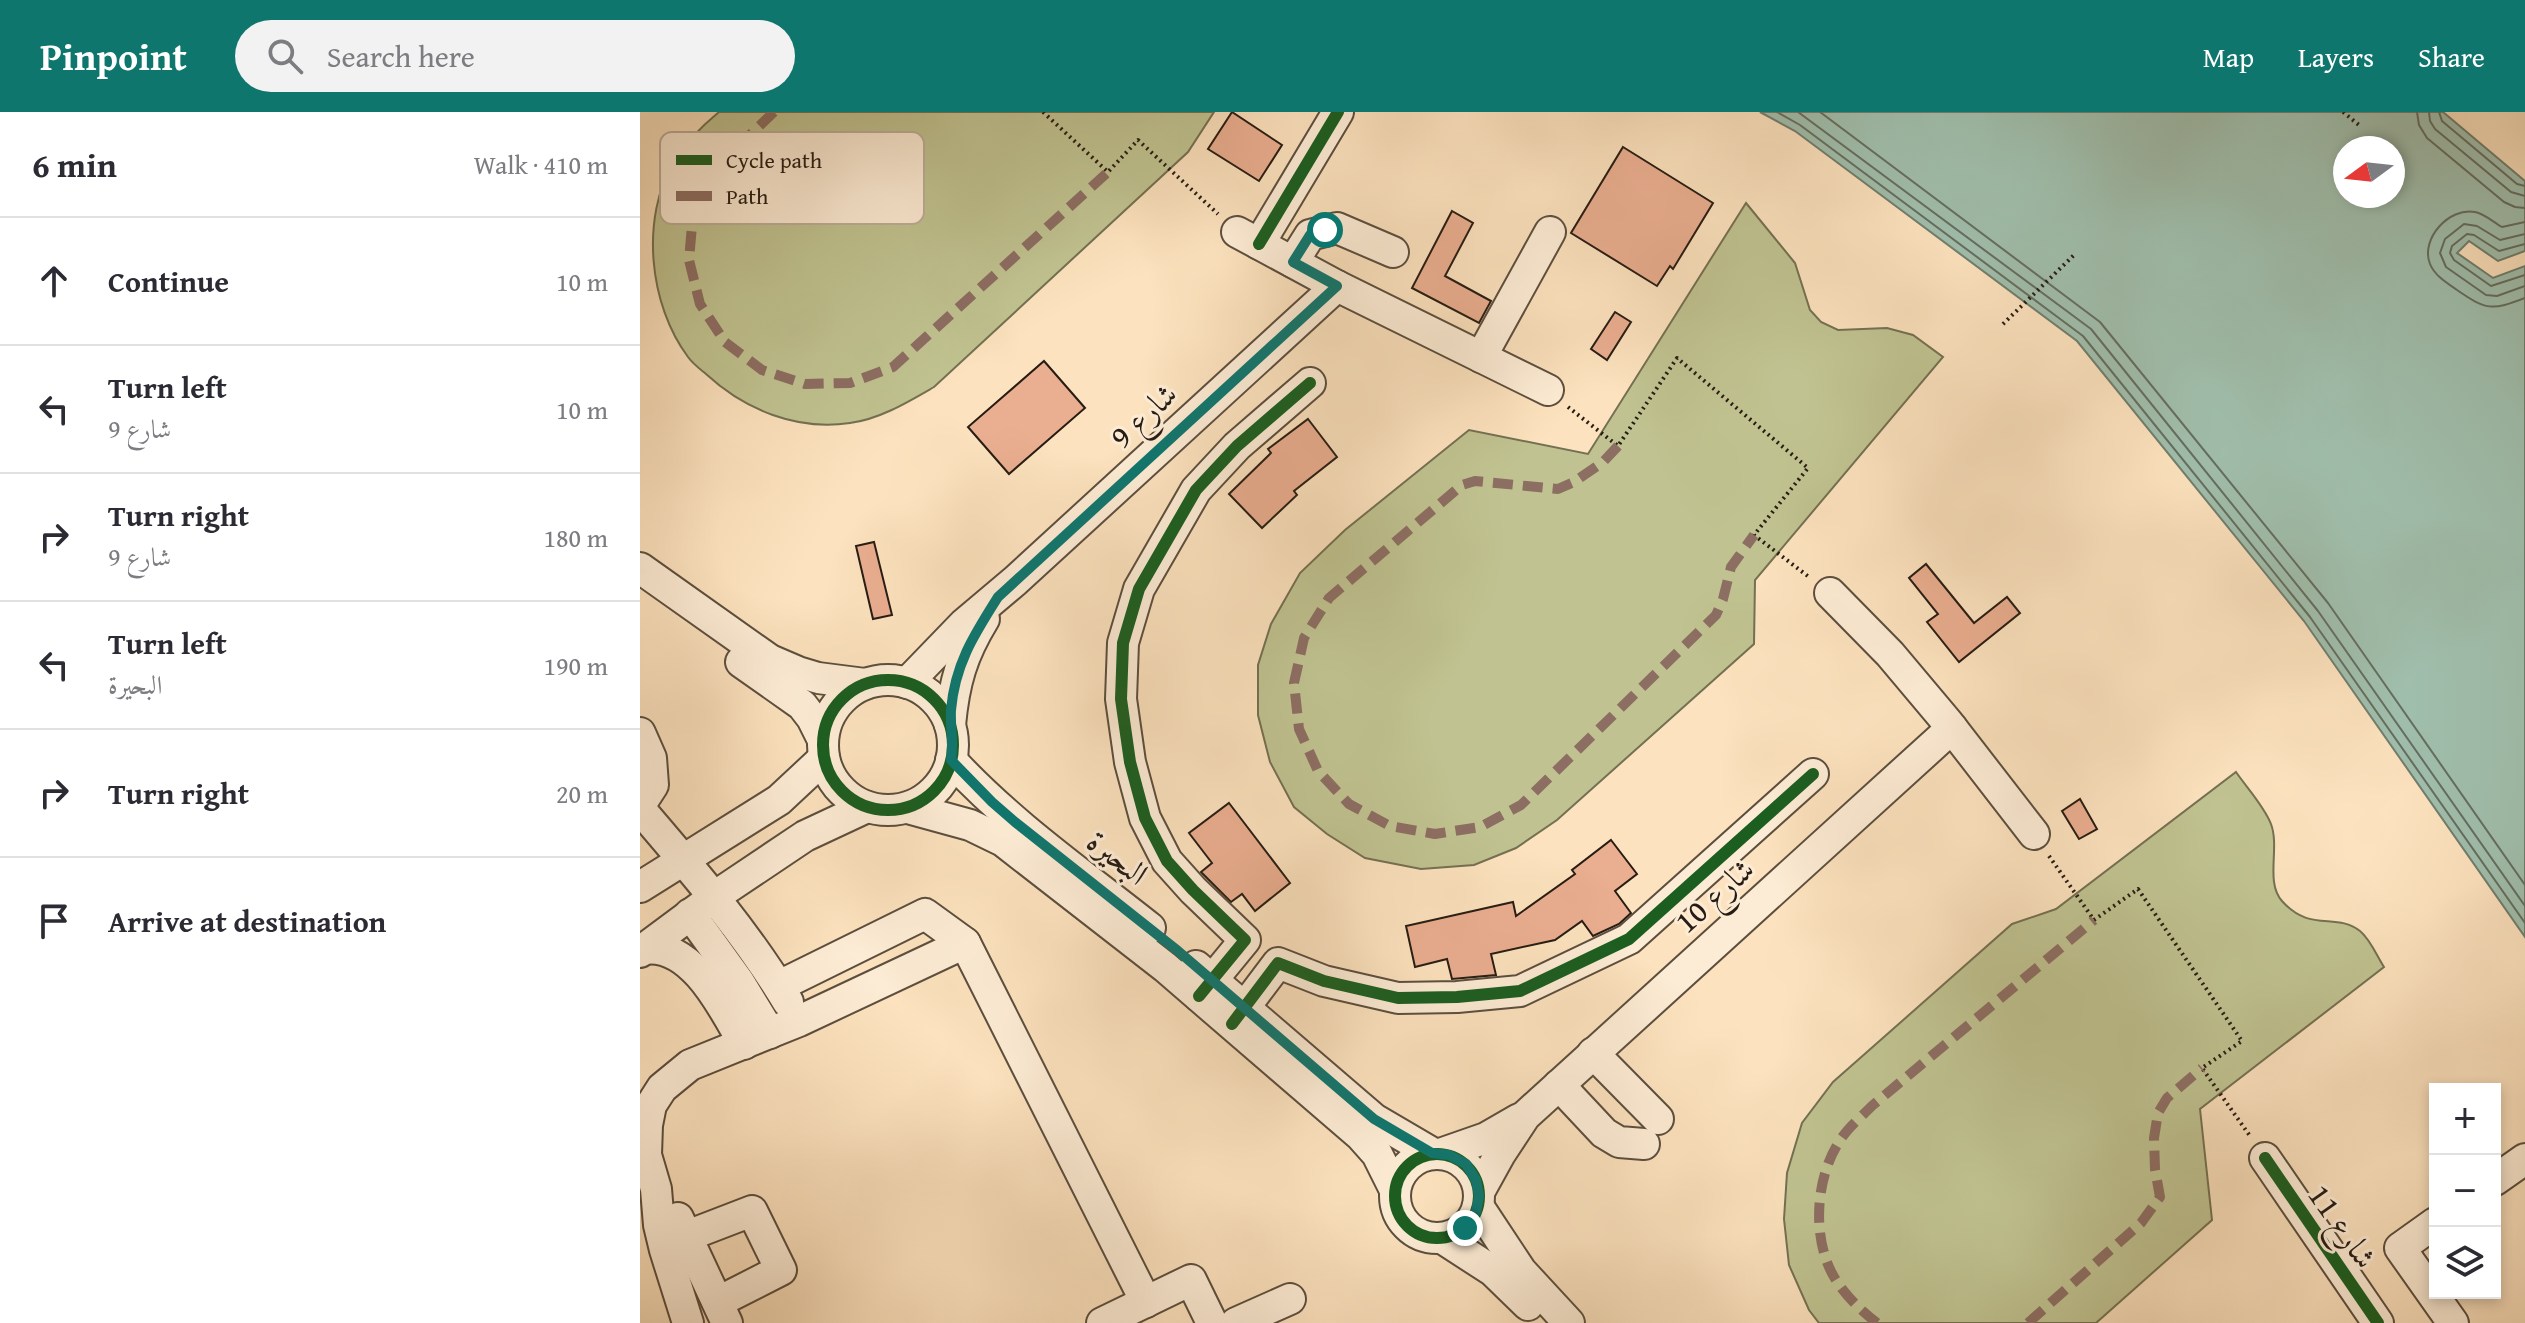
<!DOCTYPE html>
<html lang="en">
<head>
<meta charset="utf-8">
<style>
  :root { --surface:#fff; --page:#f2f2f3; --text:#2b2b33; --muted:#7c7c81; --line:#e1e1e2; --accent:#0f766e }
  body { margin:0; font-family:"Gentium Book Plus",Amiri,serif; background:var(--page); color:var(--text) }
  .controls { position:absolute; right:24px; bottom:24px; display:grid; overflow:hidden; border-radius:0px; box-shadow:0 4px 12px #0003 }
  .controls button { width:72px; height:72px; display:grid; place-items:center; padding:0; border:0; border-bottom:2px solid var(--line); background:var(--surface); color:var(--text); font:40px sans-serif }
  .compass { position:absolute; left:1693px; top:24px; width:72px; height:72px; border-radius:50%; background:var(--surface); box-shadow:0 4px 12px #0003; rotate:255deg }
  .stop { position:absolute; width:24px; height:24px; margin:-18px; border:6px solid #0f766e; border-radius:50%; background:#fff }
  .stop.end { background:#0f766e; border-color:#fff; box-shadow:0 2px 8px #0008 }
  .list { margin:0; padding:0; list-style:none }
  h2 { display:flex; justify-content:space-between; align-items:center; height:104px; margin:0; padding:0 32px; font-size:34px }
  h2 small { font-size:26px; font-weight:400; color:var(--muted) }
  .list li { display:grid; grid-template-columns:52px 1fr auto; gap:24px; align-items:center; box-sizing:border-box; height:128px; padding:0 32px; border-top:2px solid var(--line) }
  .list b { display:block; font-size:30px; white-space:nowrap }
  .list p { margin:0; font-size:26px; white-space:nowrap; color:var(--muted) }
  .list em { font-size:26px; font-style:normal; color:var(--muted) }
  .icon { flex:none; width:44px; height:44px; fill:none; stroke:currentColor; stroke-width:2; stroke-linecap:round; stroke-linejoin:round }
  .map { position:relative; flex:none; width:1885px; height:1211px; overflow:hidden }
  header { display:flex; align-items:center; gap:48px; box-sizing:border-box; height:112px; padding:0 40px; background:var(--accent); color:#fff }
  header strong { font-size:38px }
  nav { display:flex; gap:44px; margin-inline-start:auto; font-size:28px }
  .search { width:560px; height:72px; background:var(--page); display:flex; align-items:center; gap:20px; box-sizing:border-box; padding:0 28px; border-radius:44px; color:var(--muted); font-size:30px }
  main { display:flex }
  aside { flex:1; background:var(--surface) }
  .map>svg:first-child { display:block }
</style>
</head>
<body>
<header>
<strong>Pinpoint</strong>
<div class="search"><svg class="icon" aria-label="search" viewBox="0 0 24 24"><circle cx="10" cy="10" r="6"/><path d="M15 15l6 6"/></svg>Search here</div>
<nav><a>Map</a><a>Layers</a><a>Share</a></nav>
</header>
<main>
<aside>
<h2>6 min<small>Walk · 410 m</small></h2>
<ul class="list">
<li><svg class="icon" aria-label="ahead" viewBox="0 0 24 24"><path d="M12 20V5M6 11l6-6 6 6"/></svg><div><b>Continue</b></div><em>10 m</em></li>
<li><svg class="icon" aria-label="left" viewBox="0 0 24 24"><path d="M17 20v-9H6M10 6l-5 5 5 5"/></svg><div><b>Turn left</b><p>شارع 9</p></div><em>10 m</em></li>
<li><svg class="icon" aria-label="right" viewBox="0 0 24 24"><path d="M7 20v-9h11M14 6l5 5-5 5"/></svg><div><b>Turn right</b><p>شارع 9</p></div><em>180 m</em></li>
<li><svg class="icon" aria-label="left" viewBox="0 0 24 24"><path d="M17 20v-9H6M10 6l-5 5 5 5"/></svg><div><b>Turn left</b><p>البحيرة</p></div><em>190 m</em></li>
<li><svg class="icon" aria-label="right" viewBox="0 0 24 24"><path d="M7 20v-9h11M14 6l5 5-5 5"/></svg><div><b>Turn right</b></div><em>20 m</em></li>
<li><svg class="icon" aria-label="arrive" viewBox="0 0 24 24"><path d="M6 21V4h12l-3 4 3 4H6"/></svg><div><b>Arrive at destination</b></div></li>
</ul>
</aside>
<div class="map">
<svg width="1885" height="1211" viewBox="0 0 1885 1211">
  <rect width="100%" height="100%" fill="#fce2be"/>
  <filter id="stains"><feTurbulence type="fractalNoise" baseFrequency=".0025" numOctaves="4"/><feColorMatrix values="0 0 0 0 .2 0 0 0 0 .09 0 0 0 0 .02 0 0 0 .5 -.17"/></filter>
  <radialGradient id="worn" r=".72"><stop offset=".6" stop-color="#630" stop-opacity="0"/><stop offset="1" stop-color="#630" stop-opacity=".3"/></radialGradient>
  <g fill="#c0c391" stroke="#747052" stroke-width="2">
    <path d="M 79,0 L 574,0 L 548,40 L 294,275 C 268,290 240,307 210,311 C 157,319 105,298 66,262 C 60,257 53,252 48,245 C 9,193 0,106 34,49 C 46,30 62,14 79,0 Z"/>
    <path d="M 1106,91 L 1155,151 L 1170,198 L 1181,210 L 1198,218 L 1247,216 L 1273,223 L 1303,245 L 1115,468 L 1114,532 L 917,708 L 876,736 L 834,753 L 781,757 L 725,746 L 687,722 L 654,695 L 630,650 L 618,603 L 618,553 L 631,512 L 660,461 L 705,418 L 829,318 L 948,342 Z"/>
    <path d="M 1596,660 C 1607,676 1624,694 1631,712 C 1640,736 1625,770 1642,789 C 1670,821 1696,800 1720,819 C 1730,827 1737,844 1744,855 L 1560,997 L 1572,1108 L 1456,1211 L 1179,1211 L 1169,1198 L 1149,1153 L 1144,1107 L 1147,1061 L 1162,1011 L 1193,970 L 1372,812 L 1416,797 Z"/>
  </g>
  <path fill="#a0bfad" stroke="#707e6f" stroke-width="2" fill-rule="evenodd" d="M 1120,0 L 1803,0 L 1885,69 L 1885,139 L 1858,149 L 1829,129 L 1817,141 L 1853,166 L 1885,154 L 1885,825 L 1664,509 L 1437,229 L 1155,19 ZM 1705,36 L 1753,36 L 1753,84 L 1705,84 Z"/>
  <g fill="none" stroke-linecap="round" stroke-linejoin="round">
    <g stroke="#646e60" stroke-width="2">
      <path d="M 1137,0 L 1160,13 L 1443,224 L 1670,505 L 1885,811"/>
      <path d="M 1158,0 L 1451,217 L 1678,499 L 1885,794"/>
      <path d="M 1180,0 L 1460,210 L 1688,491 L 1885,773"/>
      <path d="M 1777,0 L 1779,13 L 1787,26 L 1864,90 L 1875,95 L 1885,96"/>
      <path d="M 1789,0 L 1790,9 L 1795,17 L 1871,80 L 1885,84"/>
      <path d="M 1799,0 L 1802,9 L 1877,72 L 1885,74"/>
      <path d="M 1885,110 L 1862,115 C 1853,110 1845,102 1835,100 C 1809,95 1780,127 1790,152 C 1795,164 1807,171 1817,178 C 1846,198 1852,199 1885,186"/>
      <path d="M 1885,122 L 1860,128 L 1837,114 L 1824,112 L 1805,127 L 1800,141 L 1806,155 L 1846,183 L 1857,184 L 1885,174"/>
      <path d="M 1885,132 L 1859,139 L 1834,123 L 1827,122 L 1812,134 L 1810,141 L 1814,148 L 1851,174 L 1885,163"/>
    </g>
  </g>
  <g fill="#eaae90" stroke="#271c13" stroke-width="2">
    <path d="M 592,0 L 642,33 L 619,69 L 568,37 Z"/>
    <path d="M 983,35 L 1073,91 L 1033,157 L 1030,154 L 1017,174 L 931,121 Z"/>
    <path d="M 812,99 L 833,111 L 805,164 L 851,189 L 839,211 L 772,176 Z"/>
    <path d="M 975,200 L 991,210 L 967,248 L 951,237 Z"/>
    <path d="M 404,249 L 445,296 L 369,362 L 328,315 Z"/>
    <path d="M 668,307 L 697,345 L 654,379 L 657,383 L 622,416 L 589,382 L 631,341 L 628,337 Z"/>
    <path d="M 234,430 L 252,503 L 233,507 L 216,434 Z"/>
    <path d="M 1286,452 L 1334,511 L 1367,485 L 1380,501 L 1319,550 L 1287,510 L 1298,502 L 1269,466 Z"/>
    <path d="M 1440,687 L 1457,717 L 1439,727 L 1422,699 Z"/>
    <path d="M 589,691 L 650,771 L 615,799 L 602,782 L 591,790 L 561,760 L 572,751 L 549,721 Z"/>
    <path d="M 971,728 L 997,762 L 975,779 L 991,801 L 979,812 L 953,824 L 942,809 L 915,828 L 851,842 L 856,863 L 812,867 L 807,847 L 775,855 L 766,814 L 873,790 L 876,804 L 935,762 L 932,758 Z"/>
  </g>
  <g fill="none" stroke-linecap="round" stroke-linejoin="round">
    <g stroke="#5c4e3e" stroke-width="34">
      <g id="minor">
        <path d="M 597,120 L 697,174 L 908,278"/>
        <path d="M 619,132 L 698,0"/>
        <path d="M 653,150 L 670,123 L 697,116 L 753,140"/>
        <path d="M 841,245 L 910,120"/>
        <path d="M 0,456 L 130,548 L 158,560 L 178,566 L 225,572"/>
        <path d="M 1190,481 L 1250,542 L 1308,611 L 1394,722"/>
        <path d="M 101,550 L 162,593 L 172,606 L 183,628"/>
        <circle cx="248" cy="633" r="65"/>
        <path d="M 267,571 L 324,512 L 375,469 L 697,174"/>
        <path d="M 310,613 C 314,570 322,543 344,507"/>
        <path d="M 0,621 L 11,646 L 13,673 L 0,693"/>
        <path d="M 311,648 C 370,712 442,762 510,816"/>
        <path d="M 268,696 L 330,713 L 363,729 L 525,855 L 721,1024 L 737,1042 L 755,1078"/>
        <path d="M 0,697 C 53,759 106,820 148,890"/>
        <path d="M 0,775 L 139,688 L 184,646"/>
        <path d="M 50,802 L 99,870 L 130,921"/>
        <path d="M 3,837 C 52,829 84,897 104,932"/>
        <path d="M 0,840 L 74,785 L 165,724 L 227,695"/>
        <path d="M 556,854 L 734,1007 L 792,1041"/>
        <path d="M 139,874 L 285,802 L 325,831 L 506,1190"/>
        <path d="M 559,884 L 605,828 L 553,778 L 527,749 L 505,706 L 490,650 L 481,587 L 483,531 L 499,477 L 556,378 L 597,334 L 670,271"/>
        <path d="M 592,912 L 638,851 L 684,869 L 758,886 L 817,885 L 880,879 L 989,827 L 1173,662"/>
        <path d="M 953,941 L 1018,1007"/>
        <path d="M 919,973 L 964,1021 L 979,1030 L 1004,1032"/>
        <path d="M 803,1041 L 846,1026 L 879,1007"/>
        <circle cx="797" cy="1084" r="42"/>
        <path d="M 1625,1046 L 1738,1211"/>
        <path d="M 1855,1068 L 1885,1047"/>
        <path d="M 839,1080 L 860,1042 L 885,1004 L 1312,616"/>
        <path d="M 838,1094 L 881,1159 L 929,1211"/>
        <path d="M 38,1106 L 87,1211"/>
        <path d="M 1795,1111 L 1760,1136 L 1813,1211"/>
        <path d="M 47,1124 L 112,1099 L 141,1158 L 78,1190"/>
        <path d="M 802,1126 L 853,1159 L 888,1193"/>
        <path d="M 48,1211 L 25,1138 L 19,1113 L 16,1077 L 6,1043 L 7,1013 L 11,993 L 22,976 L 50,953 L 159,909 L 325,831"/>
        <path d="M 462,1211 L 551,1168 L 572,1211"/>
        <path d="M 596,1211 L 650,1187"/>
      </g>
    </g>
    <g stroke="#271c13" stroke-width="4" stroke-dasharray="2 4" stroke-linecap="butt">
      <path d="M 403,0 L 468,60 L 498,28 L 578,102"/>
      <path d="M 1703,0 L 1719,13"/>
      <path d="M 1363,212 L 1434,143"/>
      <path d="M 928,295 L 978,334 L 1037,246 L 1168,356 L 1114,423 L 1169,465"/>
      <path d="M 1409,744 L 1454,808 L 1498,777 L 1602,929 L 1562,956 L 1610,1024"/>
    </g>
    <use href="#minor" stroke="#fdecd5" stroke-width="30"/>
    <g stroke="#8d6e63" stroke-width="10" stroke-dasharray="20 10" stroke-linecap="butt">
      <path d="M 134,0 L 71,60 L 53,102 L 49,148 L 60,192 L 85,230 L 122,258 L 165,272 L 210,271 L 253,255 L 468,60"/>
      <path d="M 978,334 L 963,350 L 934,370 L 918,377 L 835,369 L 822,373 L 689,486 L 664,526 L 654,571 L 659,617 L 678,659 L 709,692 L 750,714 L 795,722 L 840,715 L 881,693 L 1076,503 L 1083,487 L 1091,455 L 1114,423"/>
      <path d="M 1237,1211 C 1218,1196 1199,1178 1189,1155 C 1172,1116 1177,1059 1203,1024 C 1211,1013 1223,1003 1233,993 L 1454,808"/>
      <path d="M 1388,1211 L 1501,1111 L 1520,1085 L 1515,1057 L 1514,1026 L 1518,1001 L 1527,986 L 1562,956"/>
    </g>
    <g stroke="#fdecd5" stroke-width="17">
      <g id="cycleway">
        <path d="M 619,132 L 698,0"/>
        <circle cx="248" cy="633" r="65"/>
        <path d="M 559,884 L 605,828 L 553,778 L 527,749 L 505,706 L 490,650 L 481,587 L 483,531 L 499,477 L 556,378 L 597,334 L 670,271"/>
        <path d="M 592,912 L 638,851 L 684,869 L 758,886 L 817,885 L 880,879 L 989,827 L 1173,662"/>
        <circle cx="797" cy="1084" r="42"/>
        <path d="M 1625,1046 L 1738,1211"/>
      </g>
    </g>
    <use href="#cycleway" stroke="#1b5e20" stroke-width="12"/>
  </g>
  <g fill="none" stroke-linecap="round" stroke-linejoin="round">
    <path stroke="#0f766e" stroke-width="10" d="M 685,118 L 670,123 L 653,150 L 697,174 L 358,485 C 334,523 315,552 311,598 C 310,615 314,631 311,648 L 352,690 L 375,710 L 538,839 L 734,1007 L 792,1041 L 809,1043 L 826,1052 L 836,1068 L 839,1084 L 836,1100 L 825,1116"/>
  </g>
  <g text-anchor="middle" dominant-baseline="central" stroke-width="6" stroke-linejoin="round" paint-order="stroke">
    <g font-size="32" fill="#271c13" stroke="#fdecd5">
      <text transform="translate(503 303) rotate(-43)">شارع 9</text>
      <text transform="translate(478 745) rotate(38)">البحيرة</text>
      <text transform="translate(1074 783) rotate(-42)">شارع 10</text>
      <text transform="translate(1703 1114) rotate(55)">شارع 11</text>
    </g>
  </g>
  <rect x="20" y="20" width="264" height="92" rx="12" fill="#fdecd5" stroke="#bdae9b" stroke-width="2"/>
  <rect x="36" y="43" width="36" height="10" fill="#1b5e20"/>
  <rect x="36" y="79" width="36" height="10" fill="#8d6e63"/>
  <g font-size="22" fill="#271c13">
    <text x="86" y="56">Cycle path</text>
    <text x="86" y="92">Path</text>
  </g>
  <rect width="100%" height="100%" filter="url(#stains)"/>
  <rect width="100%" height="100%" fill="url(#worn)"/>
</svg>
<div class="controls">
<button>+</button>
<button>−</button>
<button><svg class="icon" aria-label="layers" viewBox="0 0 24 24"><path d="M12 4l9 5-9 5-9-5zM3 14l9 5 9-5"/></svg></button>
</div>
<svg class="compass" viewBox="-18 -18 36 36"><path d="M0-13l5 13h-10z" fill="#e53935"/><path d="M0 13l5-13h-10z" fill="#7c7c81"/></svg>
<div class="stop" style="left:685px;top:118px"></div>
<div class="stop end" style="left:825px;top:1116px"></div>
</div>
</main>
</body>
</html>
